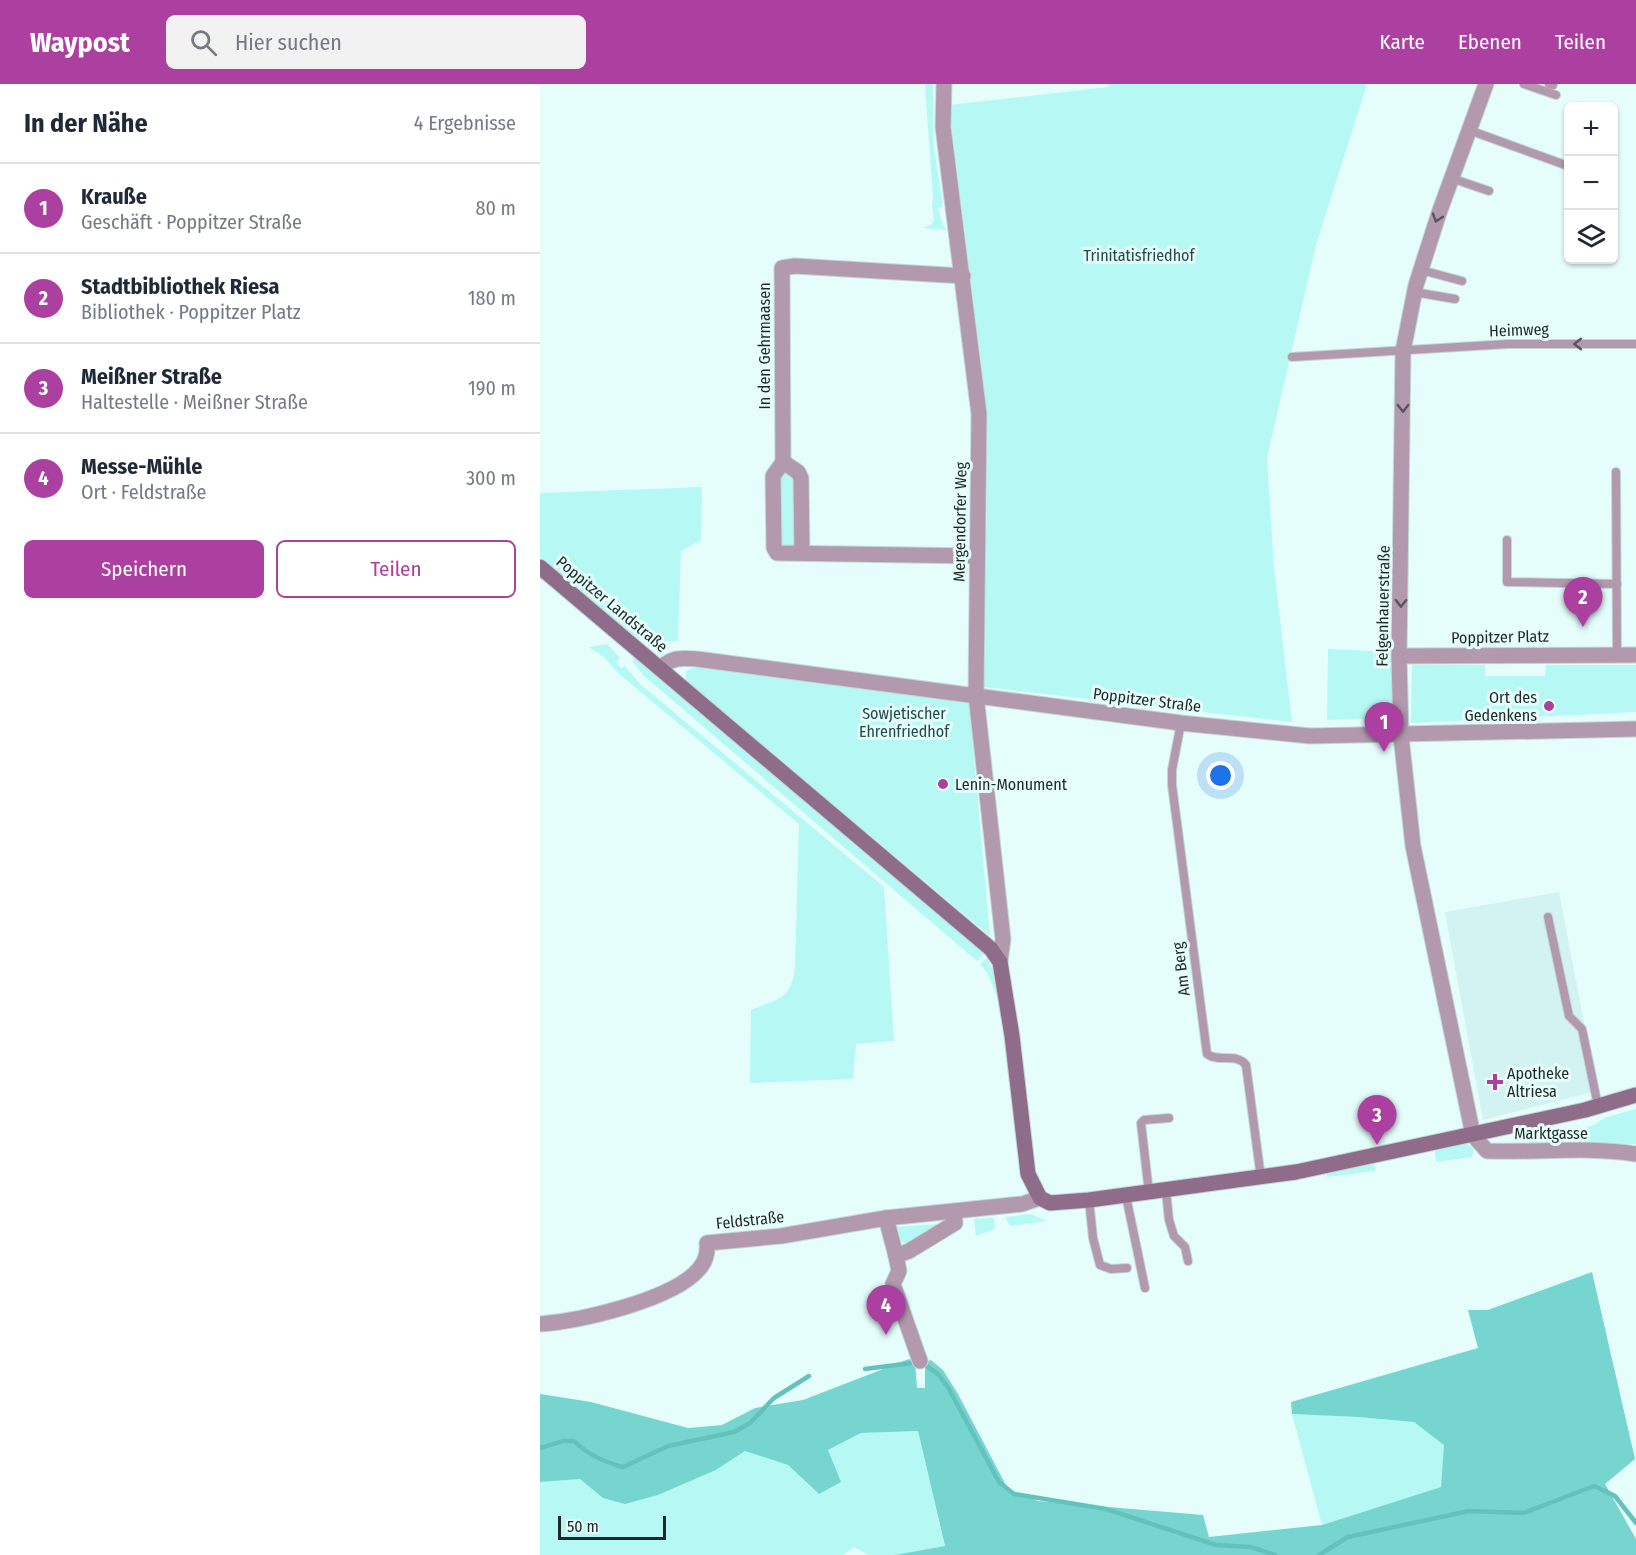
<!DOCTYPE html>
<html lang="de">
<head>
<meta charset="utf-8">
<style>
  :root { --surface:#fff; --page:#f2f2f3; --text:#1f2937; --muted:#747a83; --line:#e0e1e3; --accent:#ab40a1 }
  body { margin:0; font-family:"Fira Sans Condensed",sans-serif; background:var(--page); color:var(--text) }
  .controls { position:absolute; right:18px; top:18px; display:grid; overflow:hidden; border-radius:9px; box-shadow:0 2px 4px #0004 }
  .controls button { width:54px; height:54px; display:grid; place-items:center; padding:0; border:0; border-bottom:2px solid var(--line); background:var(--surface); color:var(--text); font:30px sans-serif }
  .scale { position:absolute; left:18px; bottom:15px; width:108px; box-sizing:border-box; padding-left:6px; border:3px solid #1f2827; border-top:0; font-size:16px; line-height:21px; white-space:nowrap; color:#1f2827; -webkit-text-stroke:4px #e5fdfb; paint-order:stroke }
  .you { position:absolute; left:681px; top:692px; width:21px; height:21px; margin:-15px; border:4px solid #fff; border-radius:50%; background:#1a73e8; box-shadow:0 0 0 9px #1a73e833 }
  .badge { display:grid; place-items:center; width:39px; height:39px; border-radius:50%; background:var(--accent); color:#fff; font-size:20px; font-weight:700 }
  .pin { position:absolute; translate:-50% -50px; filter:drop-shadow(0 2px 3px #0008) }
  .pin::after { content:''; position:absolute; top:32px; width:21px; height:18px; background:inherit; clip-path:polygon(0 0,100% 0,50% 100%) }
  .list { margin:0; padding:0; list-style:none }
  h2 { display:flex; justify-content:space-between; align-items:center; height:78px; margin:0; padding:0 24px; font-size:26px }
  h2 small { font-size:20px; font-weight:400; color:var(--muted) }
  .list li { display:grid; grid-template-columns:39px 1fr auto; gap:18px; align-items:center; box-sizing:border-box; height:90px; padding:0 24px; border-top:2px solid var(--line) }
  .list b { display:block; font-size:22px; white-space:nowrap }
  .list p { margin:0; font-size:20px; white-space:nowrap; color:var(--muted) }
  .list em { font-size:20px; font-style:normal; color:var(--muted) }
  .actions { display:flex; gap:12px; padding:18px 24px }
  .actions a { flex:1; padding:14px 0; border:2px solid var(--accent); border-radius:9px; text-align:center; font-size:21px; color:var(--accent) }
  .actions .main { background:var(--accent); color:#fff }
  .icon { flex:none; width:33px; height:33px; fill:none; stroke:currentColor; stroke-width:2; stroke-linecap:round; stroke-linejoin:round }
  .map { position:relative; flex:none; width:1096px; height:1471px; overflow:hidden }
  header { display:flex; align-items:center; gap:36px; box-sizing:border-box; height:84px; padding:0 30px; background:var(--accent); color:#fff }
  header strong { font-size:28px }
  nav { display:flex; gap:33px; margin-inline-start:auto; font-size:21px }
  .search { width:420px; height:54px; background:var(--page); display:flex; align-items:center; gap:15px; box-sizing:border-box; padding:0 21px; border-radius:9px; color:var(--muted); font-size:22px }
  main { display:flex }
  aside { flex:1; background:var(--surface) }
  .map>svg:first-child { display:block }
</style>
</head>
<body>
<header>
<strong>Waypost</strong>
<div class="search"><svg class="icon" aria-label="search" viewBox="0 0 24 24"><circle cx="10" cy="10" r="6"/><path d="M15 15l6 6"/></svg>Hier suchen</div>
<nav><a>Karte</a><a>Ebenen</a><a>Teilen</a></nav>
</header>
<main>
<aside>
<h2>In der Nähe<small>4 Ergebnisse</small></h2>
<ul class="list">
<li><span class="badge">1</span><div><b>Krauße</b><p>Geschäft · Poppitzer Straße</p></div><em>80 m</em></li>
<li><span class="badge">2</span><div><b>Stadtbibliothek Riesa</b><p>Bibliothek · Poppitzer Platz</p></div><em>180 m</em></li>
<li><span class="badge">3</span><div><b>Meißner Straße</b><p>Haltestelle · Meißner Straße</p></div><em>190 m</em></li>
<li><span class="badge">4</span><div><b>Messe-Mühle</b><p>Ort · Feldstraße</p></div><em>300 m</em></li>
</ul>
<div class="actions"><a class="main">Speichern</a><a>Teilen</a></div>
</aside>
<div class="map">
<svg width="1096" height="1471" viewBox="0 0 1096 1471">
  <rect width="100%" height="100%" fill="#e5fdfb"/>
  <path fill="#d2f3f1" d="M 1019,808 L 1057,1007 L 943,1036 L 905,828 Z"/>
  <g fill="#b6f8f4">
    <path d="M 385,0 L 393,0 L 393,57 L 403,122 L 398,125 L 403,141 L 407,146 L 383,144 L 391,141 L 394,136 L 392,122 L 393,114 Z"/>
    <path d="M 568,0 L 827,0 L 776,161 L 727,374 L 734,484 L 752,638 L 444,603 L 445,465 L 447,434 L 446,331 L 441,278 L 409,21 L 568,3 Z"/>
    <path d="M 244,389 L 251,390 L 255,393 L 256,459 L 253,463 L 240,463 L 240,391 Z"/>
    <path d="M 162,403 L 161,456 L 141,467 L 138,557 L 109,558 L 96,553 L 0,473 L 0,409 Z"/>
    <path d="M 67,560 L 80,574 L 76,579 L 81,584 L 85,582 L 100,600 L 344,803 L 354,957 L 316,960 L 313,995 L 210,999 L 211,926 C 238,915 251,916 255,884 L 259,740 L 78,589 L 64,573 L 49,563 Z"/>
    <path d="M 788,565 L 854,568 L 852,634 L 787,636 Z"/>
    <path d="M 96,573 L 366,800 L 444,870 L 437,877 L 103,591 L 92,577 Z"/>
    <path d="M 872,581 L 945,581 L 945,592 L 1005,592 L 1006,581 L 1096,581 L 1096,628 L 871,639 Z"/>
    <path d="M 159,582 L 429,619 L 450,852 L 146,597 L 146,587 Z"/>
    <path d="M 447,874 L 453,886 L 457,913 L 447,888 L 440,880 Z"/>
    <path d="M 1096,1025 L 1096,1060 L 987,1059 L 1054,1041 L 1064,1034 Z"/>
    <path d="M 925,1059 L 934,1064 L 932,1073 L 896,1078 L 895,1067 Z"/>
    <path d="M 834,1080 L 836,1087 L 787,1093 L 787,1089 Z"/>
    <path d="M 490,1130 L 507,1137 L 470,1142 L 465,1133 Z"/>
    <path d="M 452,1134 L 454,1135 L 455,1145 L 436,1152 L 434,1135 Z"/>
    <path d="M 398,1140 L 397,1145 L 367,1159 L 359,1158 L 355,1143 Z"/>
    <path d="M 752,1330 L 818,1333 L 874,1338 L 905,1361 L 901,1403 L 782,1441 Z"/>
    <path d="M 378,1347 L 405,1463 L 355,1471 L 328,1471 L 314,1463 L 303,1471 L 0,1471 L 0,1398 L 40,1395 L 63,1414 L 118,1411 L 176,1386 L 205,1367 L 248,1381 L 279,1410 L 288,1366 L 321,1349 Z"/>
  </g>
  <path fill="#77d5cf" d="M 1052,1188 L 1095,1375 L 1065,1400 L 1096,1455 L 1096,1471 L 355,1471 L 405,1462 L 378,1347 L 321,1349 L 288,1366 L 301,1398 L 279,1410 L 248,1381 L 205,1367 L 176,1386 L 118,1411 L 85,1420 L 63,1414 L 40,1395 L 0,1398 L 0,1310 L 51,1318 L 148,1344 L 172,1342 L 182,1341 L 215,1324 L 263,1316 L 369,1275 L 375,1277 L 377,1304 L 385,1304 L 385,1278 L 391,1276 L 403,1286 L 418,1310 L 468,1405 L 498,1417 L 663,1431 L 669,1453 L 782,1441 L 901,1403 L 904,1361 L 874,1338 L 818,1333 L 752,1330 L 751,1318 L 938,1264 L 928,1226 L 948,1226 Z"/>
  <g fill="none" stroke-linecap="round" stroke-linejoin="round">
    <g stroke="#64c2bd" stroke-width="4.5">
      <path d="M 387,1282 L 399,1291 L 409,1305 L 459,1398 L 474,1410 L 566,1425 L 676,1461 L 711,1463 L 735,1471"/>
      <path d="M 325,1285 L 372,1279"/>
      <path d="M 0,1364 L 23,1357 L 34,1357 C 48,1371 64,1378 83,1383 L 128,1362 L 194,1348 L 210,1339 L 234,1314 L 269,1292"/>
      <path d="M 779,1471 L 808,1453 L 929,1427 L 984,1429 L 1054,1402 L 1075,1412 L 1096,1439"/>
    </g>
    <g stroke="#c1d7d5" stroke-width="10">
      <g id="lane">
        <path d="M 984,0 L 1016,11"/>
        <path d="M 1009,0 L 1013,1"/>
        <path d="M 929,46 L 1028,82"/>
        <path d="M 911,94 L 949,107"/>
        <path d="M 881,186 L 922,197"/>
        <path d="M 874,208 L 915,215"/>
        <path d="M 752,273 L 968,260 L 1096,260"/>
        <path d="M 1076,388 L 1077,571"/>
        <path d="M 967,456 L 967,498 L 1077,500"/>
        <path d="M 641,639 L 632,686 L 632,701 L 667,970 C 679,979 696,968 706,981 L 721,1094"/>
        <path d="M 1008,833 L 1029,932 L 1042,945 L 1058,1022"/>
        <path d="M 626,1107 L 629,1136 L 634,1152 L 645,1163 L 648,1177"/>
        <path d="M 609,1109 L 601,1039 L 604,1036 L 629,1034"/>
        <path d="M 586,1112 L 605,1204"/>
        <path d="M 549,1116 L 553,1154 L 560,1181 L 571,1185 L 587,1184"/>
      </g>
    </g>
    <g stroke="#c1d7d5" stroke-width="17">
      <g id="street">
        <path d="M 404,0 L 403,43 L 439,330 L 436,611 L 463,855 L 460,878"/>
        <path d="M 946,0 L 899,129 L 876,201 L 863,267 L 859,572 L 861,652 L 873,762 L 933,1051 L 947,1067 C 997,1069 1047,1062 1096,1070"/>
        <path d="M 243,378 L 242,184 L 255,182 L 423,192"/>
        <path d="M 262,468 L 261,394 L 258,388 L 243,378 L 233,392 L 234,464 L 237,469 L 437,472"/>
        <path d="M 859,572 L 1096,571"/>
        <path d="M 120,584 C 133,573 140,574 157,575 L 641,639 L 770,652 L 1096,645"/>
        <path d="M 346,1134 L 356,1172"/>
        <path d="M 0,1240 C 40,1237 133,1216 159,1185 C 166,1177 168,1169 167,1159 L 241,1152 L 346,1134 L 482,1120 L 500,1114"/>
        <path d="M 380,1277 L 353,1200 L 359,1187 L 356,1172 L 369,1167 L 415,1139 L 414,1128"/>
      </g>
    </g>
    <g stroke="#c1d7d5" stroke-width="17">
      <path id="secondary" d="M 0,483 L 451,865 L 460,878 L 472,952 L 488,1090 L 500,1114 L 510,1119 L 549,1116 L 756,1088 L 1045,1026 L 1096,1011"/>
    </g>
    <use href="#lane" stroke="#b299ae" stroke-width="8"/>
    <use href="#street" stroke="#b299ae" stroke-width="15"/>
    <use href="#secondary" stroke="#8f6c8a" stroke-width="15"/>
  </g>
  <defs><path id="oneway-chevron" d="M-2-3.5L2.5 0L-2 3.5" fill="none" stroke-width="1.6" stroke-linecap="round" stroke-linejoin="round" transform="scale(1.5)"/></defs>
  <g stroke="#5a555d">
    <use href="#oneway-chevron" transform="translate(897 134) rotate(108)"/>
    <use href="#oneway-chevron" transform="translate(1038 260) rotate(-180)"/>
    <use href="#oneway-chevron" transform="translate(863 324) rotate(90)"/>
    <use href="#oneway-chevron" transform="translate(861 519) rotate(91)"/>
  </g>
  <g fill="#ab40a1" stroke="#e5fdfb" stroke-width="2">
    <circle cx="1009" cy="622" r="6"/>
    <circle cx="403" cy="700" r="6"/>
    <path d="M952 989h6v6h6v6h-6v6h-6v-6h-6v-6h6z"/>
  </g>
  <g text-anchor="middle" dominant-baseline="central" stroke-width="6" stroke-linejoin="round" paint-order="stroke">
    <g font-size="16" fill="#204b49" stroke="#e5fdfb">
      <text x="599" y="171">Trinitatisfriedhof</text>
      <text x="364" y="629">Sowjetischer<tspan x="364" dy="18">Ehrenfriedhof</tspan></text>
    </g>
    <g font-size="16" fill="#1f2827" stroke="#e5fdfb">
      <text transform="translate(979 246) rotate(-2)">Heimweg</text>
      <text transform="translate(224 262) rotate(-90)">In den Gehrmaasen</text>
      <text transform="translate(420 438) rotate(-89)">Mergendorfer Weg</text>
      <text transform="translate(72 520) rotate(40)">Poppitzer Landstraße</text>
      <text transform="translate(843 522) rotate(-89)">Felgenhauerstraße</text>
      <text transform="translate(960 553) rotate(-1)">Poppitzer Platz</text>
      <text transform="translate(607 616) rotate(7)">Poppitzer Straße</text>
      <text transform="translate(641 885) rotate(-97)">Am Berg</text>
      <text x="1011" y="1049">Marktgasse</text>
      <text transform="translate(210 1136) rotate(-6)">Feldstraße</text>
    </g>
    <g font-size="16" fill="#1f2827" stroke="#e5fdfb" text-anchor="start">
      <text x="997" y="613" text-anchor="end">Ort des<tspan x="997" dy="18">Gedenkens</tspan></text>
      <text x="415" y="700">Lenin-Monument</text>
      <text x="967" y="989">Apotheke<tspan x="967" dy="18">Altriesa</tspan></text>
    </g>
  </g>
</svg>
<div class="controls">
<button>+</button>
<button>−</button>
<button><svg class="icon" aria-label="layers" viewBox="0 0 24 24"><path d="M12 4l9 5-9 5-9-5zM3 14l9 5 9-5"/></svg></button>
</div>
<div class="scale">50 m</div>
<div class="you"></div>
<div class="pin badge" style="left:844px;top:668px">1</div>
<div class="pin badge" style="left:1043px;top:543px">2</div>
<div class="pin badge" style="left:837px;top:1061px">3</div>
<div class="pin badge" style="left:346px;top:1251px">4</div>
</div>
</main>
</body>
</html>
